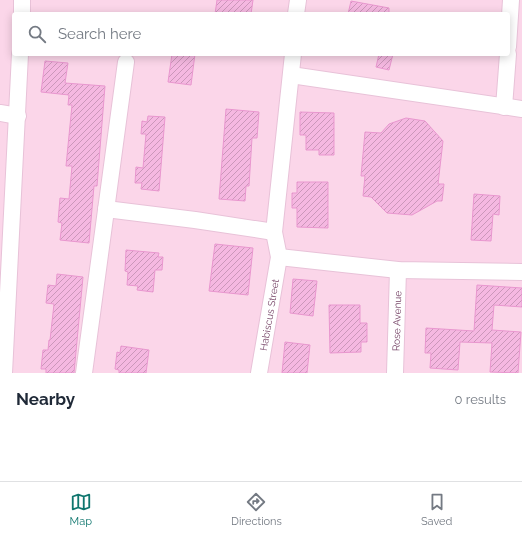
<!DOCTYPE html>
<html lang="en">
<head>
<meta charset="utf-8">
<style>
  :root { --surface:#fff; --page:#f6f6f7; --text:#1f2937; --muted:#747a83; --line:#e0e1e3; --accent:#0f766e }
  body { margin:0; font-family:Raleway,sans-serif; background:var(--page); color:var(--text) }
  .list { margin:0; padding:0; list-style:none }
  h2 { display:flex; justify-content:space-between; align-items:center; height:52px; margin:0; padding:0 16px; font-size:17px }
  h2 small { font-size:13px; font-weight:400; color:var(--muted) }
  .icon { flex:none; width:22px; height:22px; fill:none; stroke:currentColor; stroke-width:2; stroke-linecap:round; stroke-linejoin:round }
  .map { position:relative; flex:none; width:522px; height:373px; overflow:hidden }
  .search { position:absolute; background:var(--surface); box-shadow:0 2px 10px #0003; left:12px; right:12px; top:12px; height:44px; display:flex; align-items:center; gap:10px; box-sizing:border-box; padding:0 14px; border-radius:4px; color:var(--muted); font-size:15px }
  .sheet { height:108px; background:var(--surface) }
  nav { display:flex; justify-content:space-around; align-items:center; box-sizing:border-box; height:56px; border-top:1px solid var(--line); background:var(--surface); font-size:11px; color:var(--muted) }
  nav a { display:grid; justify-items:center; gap:2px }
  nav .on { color:var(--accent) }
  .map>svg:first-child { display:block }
</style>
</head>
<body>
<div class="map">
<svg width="522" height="373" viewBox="0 0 522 373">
  <defs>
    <pattern id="building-hatch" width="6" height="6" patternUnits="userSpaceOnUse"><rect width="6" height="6" fill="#f5b8e1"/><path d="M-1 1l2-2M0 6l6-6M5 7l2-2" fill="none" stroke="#cb97ba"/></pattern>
  </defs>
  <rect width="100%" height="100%" fill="#fee3ef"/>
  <path fill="#fbd6e9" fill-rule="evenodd" d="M 0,0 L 522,0 L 522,373 L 0,373 ZM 14,14 L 508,14 L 508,54 L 14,54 Z"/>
  <g fill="url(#building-hatch)" stroke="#e997cf">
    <path d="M 217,0 L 253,0 L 251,14 L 215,14 Z"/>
    <path d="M 351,1 L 389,8 L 389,14 L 348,14 Z"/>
    <path d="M 172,54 L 195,54 L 191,85 L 168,82 Z"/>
    <path d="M 379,54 L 393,54 L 389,70 L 376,67 Z"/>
    <path d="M 45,61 L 68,63 L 65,83 L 105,86 L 97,186 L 94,186 L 89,243 L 60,240 L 62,223 L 58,222 L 60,198 L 69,199 L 72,166 L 66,166 L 72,105 L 68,105 L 69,95 L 41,92 Z"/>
    <path d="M 226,109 L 259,112 L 257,138 L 252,138 L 249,186 L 246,186 L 245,201 L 219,199 Z"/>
    <path d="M 300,112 L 334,113 L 334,155 L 319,155 L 319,150 L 306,150 L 306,135 L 300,135 Z"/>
    <path d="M 148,116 L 165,117 L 159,191 L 141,189 L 142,183 L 135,183 L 136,167 L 143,168 L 146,134 L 141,134 L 142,121 L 147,122 Z"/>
    <path d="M 406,118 L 425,121 L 443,141 L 438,184 L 444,184 L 442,201 L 437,201 L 412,215 L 387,213 L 371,197 L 363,196 L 365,176 L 361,176 L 365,132 L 381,133 L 389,124 Z"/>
    <path d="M 297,182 L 328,182 L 328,228 L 297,227 L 297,208 L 292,208 L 292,193 L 297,193 Z"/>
    <path d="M 474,194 L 500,196 L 499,215 L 493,214 L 491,241 L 471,240 Z"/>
    <path d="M 215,244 L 253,248 L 248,295 L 209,291 Z"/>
    <path d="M 126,250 L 159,253 L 158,257 L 163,257 L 162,270 L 155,270 L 153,292 L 137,290 L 138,286 L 127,285 L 128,272 L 125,271 Z"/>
    <path d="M 57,274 L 83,277 L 74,373 L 46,373 L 46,369 L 41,369 L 43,350 L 48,350 L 49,340 L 50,340 L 54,304 L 46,303 L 48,285 L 56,286 Z"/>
    <path d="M 293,279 L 317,281 L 313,316 L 290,313 Z"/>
    <path d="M 477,285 L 522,288 L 522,307 L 494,305 L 492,330 L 521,332 L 518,373 L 490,372 L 492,343 L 460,342 L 458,370 L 430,368 L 431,353 L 425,353 L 426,328 L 474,331 Z"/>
    <path d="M 329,305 L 360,305 L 360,323 L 367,323 L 367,342 L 361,342 L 361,352 L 330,353 Z"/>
    <path d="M 285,342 L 310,345 L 307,373 L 282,373 Z"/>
    <path d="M 121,346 L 149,350 L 146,373 L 119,373 L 119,370 L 115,369 L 117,352 L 120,353 Z"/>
  </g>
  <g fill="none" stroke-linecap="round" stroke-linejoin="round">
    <g stroke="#e8c2d8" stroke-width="18">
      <g id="minor">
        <path d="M 22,14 L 22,0"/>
        <path d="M 296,14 L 298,0"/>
        <path d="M 508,47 L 511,0"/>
        <path d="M 291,75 L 522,109"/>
        <path d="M 504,107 L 508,54"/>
        <path d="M 0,113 L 18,116"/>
        <path d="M 106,209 L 195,220 L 274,232"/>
        <path d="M 279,257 L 398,270 L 522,272"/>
        <path d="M 4,373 L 20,54"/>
        <path d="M 84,373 L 126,62"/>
        <path id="s1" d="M 259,373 L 279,257 L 274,232 L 293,54"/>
        <path id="s2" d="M 395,373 L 398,270"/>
      </g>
    </g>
    <use href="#minor" stroke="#fff" stroke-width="16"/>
  </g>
  <g text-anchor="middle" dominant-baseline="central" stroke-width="4" stroke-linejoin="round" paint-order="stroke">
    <g font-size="10" fill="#784769" stroke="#ffeaf4">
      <text stroke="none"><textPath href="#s1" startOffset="59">Habiscus Street</textPath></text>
      <text stroke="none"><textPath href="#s2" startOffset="52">Rose Avenue</textPath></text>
    </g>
  </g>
</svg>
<div class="search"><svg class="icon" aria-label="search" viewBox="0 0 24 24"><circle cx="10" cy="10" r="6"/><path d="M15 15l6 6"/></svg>Search here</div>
</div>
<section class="sheet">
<h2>Nearby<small>0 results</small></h2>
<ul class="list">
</ul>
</section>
<nav>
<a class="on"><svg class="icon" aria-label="map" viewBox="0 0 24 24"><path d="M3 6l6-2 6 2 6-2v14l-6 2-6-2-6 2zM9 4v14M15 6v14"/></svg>Map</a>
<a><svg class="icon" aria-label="directions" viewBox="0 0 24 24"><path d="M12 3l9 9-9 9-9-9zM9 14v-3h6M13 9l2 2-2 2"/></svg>Directions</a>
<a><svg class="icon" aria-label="saved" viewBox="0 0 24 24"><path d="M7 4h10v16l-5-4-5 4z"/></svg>Saved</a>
</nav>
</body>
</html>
